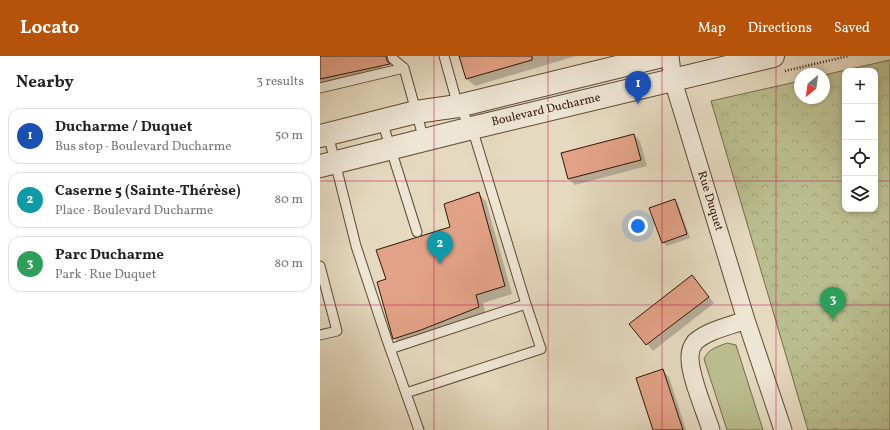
<!DOCTYPE html>
<html lang="en">
<head>
<meta charset="utf-8">
<style>
  :root { --surface:#fff; --page:#f2f2f2; --text:#222; --muted:#767676; --line:#e0e0e0; --accent:#b45309 }
  body { margin:0; font-family:Vollkorn,serif; background:var(--page); color:var(--text) }
  .controls { position:absolute; right:12px; top:12px; display:grid; overflow:hidden; border-radius:8px; box-shadow:0 2px 6px #0003 }
  .controls button { width:36px; height:36px; display:grid; place-items:center; padding:0; border:0; border-bottom:1px solid var(--line); background:var(--surface); color:var(--text); font:20px sans-serif }
  .compass { position:absolute; left:474px; top:12px; width:36px; height:36px; border-radius:50%; background:var(--surface); box-shadow:0 2px 6px #0003; rotate:209deg }
  .you { position:absolute; left:318px; top:170px; width:14px; height:14px; margin:-10px; border:3px solid #fff; border-radius:50%; background:#1a73e8; box-shadow:0 0 0 6px #1a73e833 }
  .badge { display:grid; place-items:center; width:26px; height:26px; border-radius:50%; background:var(--accent); color:#fff; font-size:13px; font-weight:700 }
  .pin { position:absolute; translate:-50% -33px; filter:drop-shadow(0 1px 2px #0008) }
  .pin::after { content:''; position:absolute; top:21px; width:14px; height:12px; background:inherit; clip-path:polygon(0 0,100% 0,50% 100%) }
  .list { margin:0; padding:0; list-style:none }
  h2 { display:flex; justify-content:space-between; align-items:center; height:52px; margin:0; padding:0 16px; font-size:17px }
  h2 small { font-size:13px; font-weight:400; color:var(--muted) }
  .list li { display:grid; grid-template-columns:26px 1fr auto; gap:12px; align-items:center; box-sizing:border-box; height:56px; margin:0 8px 8px; padding:0 8px; border:1px solid var(--line); border-radius:12px }
  .list b { display:block; font-size:15px; white-space:nowrap }
  .list p { margin:0; font-size:13px; white-space:nowrap; color:var(--muted) }
  .list em { font-size:13px; font-style:normal; color:var(--muted) }
  .icon { flex:none; width:22px; height:22px; fill:none; stroke:currentColor; stroke-width:2; stroke-linecap:round; stroke-linejoin:round }
  .map { position:relative; flex:none; width:570px; height:374px; overflow:hidden }
  header { display:flex; align-items:center; gap:24px; box-sizing:border-box; height:56px; padding:0 20px; background:var(--accent); color:#fff }
  header strong { font-size:19px }
  nav { display:flex; gap:22px; margin-inline-start:auto; font-size:14px }
  main { display:flex }
  aside { flex:1; background:var(--surface) }
  .map>svg:first-child { display:block }
  .green { fill:#babe8e; stroke:#766a48 }
  .park { fill:url(#park-crowns); stroke:#766a48; fill-rule:evenodd }
  .shadow { fill:#0003 }
  .building { fill:#e2a287; stroke:#321702 }
  .lines { fill:none; stroke-linecap:round; stroke-linejoin:round }
  .service-casing { stroke:#5f4831; stroke-width:11 }
  .minor-casing { stroke:#5f4831; stroke-width:19 }
  .tertiary-casing { stroke:#5f4831; stroke-width:24 }
  .path { stroke:#321702; stroke-width:2.5; stroke-dasharray:1 2; stroke-linecap:butt }
  .service { stroke:#eee6d5; stroke-width:9 }
  .minor { stroke:#eee6d5; stroke-width:17 }
  .tertiary { stroke:#eee6d5; stroke-width:22 }
  .grid { fill:none; stroke:#c2185b; stroke-width:1; stroke-opacity:0.55 }
  .labels { text-anchor:middle; dominant-baseline:central; stroke-width:4; stroke-linejoin:round; paint-order:stroke }
  .street-label { font-size:12px; fill:#321702; stroke:#eee6d5 }
</style>
</head>
<body>
<header>
<strong>Locato</strong>
<nav><a>Map</a><a>Directions</a><a>Saved</a></nav>
</header>
<main>
<aside>
<h2>Nearby<small>3 results</small></h2>
<ul class="list">
<li><span class="badge" style="background:#1a4fb4">1</span><div><b>Ducharme / Duquet</b><p>Bus stop · Boulevard Ducharme</p></div><em>50 m</em></li>
<li><span class="badge" style="background:#0f9aa8">2</span><div><b>Caserne 5 (Sainte-Thérèse)</b><p>Place · Boulevard Ducharme</p></div><em>80 m</em></li>
<li><span class="badge" style="background:#2e9e5b">3</span><div><b>Parc Ducharme</b><p>Park · Rue Duquet</p></div><em>80 m</em></li>
</ul>
</aside>
<div class="map">
<svg width="570" height="374" viewBox="0 0 570 374">
  <defs>
    <pattern id="park-crowns" width="20" height="18" patternUnits="userSpaceOnUse"><rect width="20" height="18" fill="#babe8e"/><path d="M2 6a3 3 0 1 1 6 0M12 15a3 3 0 1 1 6 0" fill="none" stroke="#a0a379"/></pattern>
  </defs>
  <rect width="100%" height="100%" fill="#e5d9bf"/>
  <filter id="stains"><feTurbulence type="fractalNoise" baseFrequency=".005" numOctaves="4"/><feColorMatrix values="0 0 0 0 .2 0 0 0 0 .09 0 0 0 0 .02 0 0 0 .5 -.17"/></filter>
  <radialGradient id="worn" r=".72"><stop offset=".6" stop-color="#630" stop-opacity="0"/><stop offset="1" stop-color="#630" stop-opacity=".3"/></radialGradient>
  <path class="green" d="M407 287 416 289 443 374H407L384 303C388 293 397 291 407 287Z"/>
  <path class="park" d="M570 4V374H488L391 45 480 25V42H504V19ZM525 15H555V153H525Z"/>
  <path class="shadow" d="M0 0H60L64 16 0 30Z
    M140 0H256L155 30 147 23Z
    M314 79 320 85 327 110 255 129 249 123Z
    M159 138 166 145 192 238 163 247 166 259 81 290 74 282 68 224 131 172Z
    M354 144 358 148 370 182 347 190 342 186Z
    M378 227 394 247 333 295 311 268Z
    M343 315 349 321 366 374H334Z"/>
  <path class="building" d="M0 0H66L67 5 70 8 0 23Z
    M139 0H212V4L146 23Z
    M314 78 321 104 248 123 241 97Z
    M159 136 185 230 156 239 159 251 101 274 73 283 57 226 66 223 56 194 130 171 124 148Z
    M355 143 367 178 342 187 329 152Z
    M372 219 389 241 326 289 309 268Z
    M343 313 363 374H333L316 322Z"/>
  <g class="lines">
    <g class="service-casing">
      <path id="service" d="M72 0 73 3 84 12
        M0 32 84 12 104 84
        M62 65 97 176
        M8 78 36 190 67 284 99 374
        M0 210 17 275 0 279
        M70 293 206 248
        M86 337 221 293 206 248 152 72 138 50 124 0"/>
    </g>
    <g class="minor-casing">
      <path id="minor" d="M350 0 353 25 362 54 426 264 463 374
        M391 374C385 355 369 319 370 300 370 295 372 290 375 286 388 274 410 270 426 264"/>
    </g>
    <g class="tertiary-casing">
      <path id="tertiary" d="M0 80 96 56 138 50 342 0
        M0 110 152 72 453 0"/>
    </g>
    <path class="path" d="M465 15 528 0"/>
    <use href="#service" class="service"/>
    <use href="#minor" class="minor"/>
    <use href="#tertiary" class="tertiary"/>
  </g>
  <path class="grid" d="M114 0V374M228 0V374M342 0V374M456 0V374M0 125H525M555 125H570M0 249H570"/>
  <g class="labels">
    <g class="street-label">
      <text transform="translate(226 54) rotate(-13)">Boulevard Ducharme</text>
      <text transform="translate(390 145) rotate(73)">Rue Duquet</text>
    </g>
  </g>
  <rect width="100%" height="100%" filter="url(#stains)"/>
  <rect width="100%" height="100%" fill="url(#worn)"/>
</svg>
<div class="controls">
<button>+</button>
<button>−</button>
<button><svg class="icon" aria-label="locate" viewBox="0 0 24 24"><circle cx="12" cy="12" r="6"/><path d="M12 2v4M12 18v4M2 12h4M18 12h4"/></svg></button>
<button><svg class="icon" aria-label="layers" viewBox="0 0 24 24"><path d="M12 4l9 5-9 5-9-5zM3 14l9 5 9-5"/></svg></button>
</div>
<svg class="compass" viewBox="-18 -18 36 36"><path d="M0-13l5 13h-10z" fill="#e53935"/><path d="M0 13l5-13h-10z" fill="#767676"/></svg>
<div class="you"></div>
<div class="pin badge" style="left:318px;top:48px;background:#1a4fb4">1</div>
<div class="pin badge" style="left:120px;top:208px;background:#0f9aa8">2</div>
<div class="pin badge" style="left:513px;top:264px;background:#2e9e5b">3</div>
</div>
</main>
</body>
</html>
